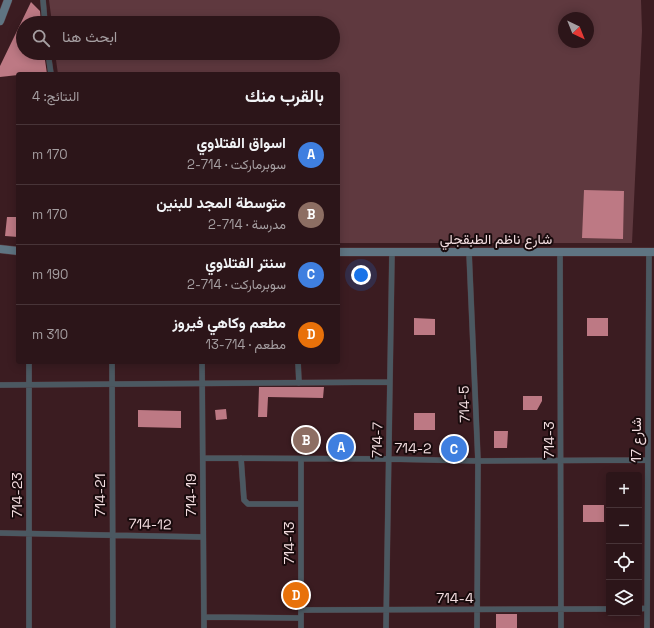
<!DOCTYPE html>
<html lang="ar">
<head>
<meta charset="utf-8">
<style>
  :root { --surface:#2c1519; --page:#341e22; --text:#f1f3f6; --muted:#a69fa2; --line:#483438; --accent:#71c1f5 }
  body { margin:0; font-family:"Space Grotesk",Vazirmatn,sans-serif; background:var(--page); color:var(--text); direction:rtl }
  .controls { position:absolute; right:12px; bottom:12px; display:grid; overflow:hidden; border-radius:4px; box-shadow:0 2px 10px #0003 }
  .controls button { width:36px; height:36px; display:grid; place-items:center; padding:0; border:0; border-bottom:1px solid var(--line); background:var(--surface); color:var(--text); font:20px sans-serif }
  .compass { position:absolute; left:558px; top:12px; width:36px; height:36px; border-radius:50%; background:var(--surface); box-shadow:0 2px 10px #0003; rotate:137deg }
  .you { position:absolute; left:361px; top:275px; width:14px; height:14px; margin:-10px; border:3px solid #fff; border-radius:50%; background:#1a73e8; box-shadow:0 0 0 6px #1a73e833 }
  .badge { display:grid; place-items:center; width:26px; height:26px; border-radius:50%; background:var(--accent); color:#fff; font-size:13px; font-weight:700 }
  .pin { position:absolute; translate:-50% -50%; border:2px solid #fff; box-shadow:0 1px 4px #0006 }
  .list { margin:0; padding:0; list-style:none }
  h2 { display:flex; justify-content:space-between; align-items:center; height:52px; margin:0; padding:0 16px; font-size:17px }
  h2 small { font-size:13px; font-weight:400; color:var(--muted) }
  .list li { display:grid; grid-template-columns:26px 1fr auto; gap:12px; align-items:center; box-sizing:border-box; height:60px; padding:0 16px; border-top:1px solid var(--line) }
  .list b { display:block; font-size:15px; white-space:nowrap }
  .list p { margin:0; font-size:13px; white-space:nowrap; color:var(--muted) }
  .list em { font-size:13px; font-style:normal; color:var(--muted) }
  .icon { flex:none; width:22px; height:22px; fill:none; stroke:currentColor; stroke-width:2; stroke-linecap:round; stroke-linejoin:round }
  .map { position:relative; flex:none; width:654px; height:628px; overflow:hidden; direction:ltr }
  .search { position:absolute; background:var(--surface); box-shadow:0 2px 10px #0003; left:16px; top:16px; width:324px; height:44px; display:flex; align-items:center; gap:10px; box-sizing:border-box; padding:0 14px; border-radius:22px; color:var(--muted); font-size:15px }
  .panel { position:absolute; background:var(--surface); box-shadow:0 2px 10px #0003; left:16px; top:72px; width:324px; height:292px; border-radius:4px; direction:rtl }
  .map>svg:first-child { display:block }
  .green { fill:#5f393f; fill-rule:evenodd }
  .building { fill:#bd7984 }
  .lines { fill:none; stroke-linecap:round; stroke-linejoin:round }
  .street-casing { stroke:#55373c; stroke-width:6 }
  .secondary-casing { stroke:#55373c; stroke-width:9 }
  .street { stroke:#4b5861; stroke-width:5.5 }
  .secondary { stroke:#5f7482; stroke-width:8 }
  .labels { text-anchor:middle; dominant-baseline:central; stroke-width:4; stroke-linejoin:round; paint-order:stroke }
  .street-label { font-size:14px; fill:#f2dcdf; stroke:#190b0d }
</style>
</head>
<body>
<div class="map">
<svg width="654" height="628" viewBox="0 0 654 628">
  <rect width="100%" height="100%" fill="#3b1c21"/>
  <path class="green" d="M49 0H641L642 31 632 243H338V74H58L55 53H333V23H52ZM564 18H588V42H564Z"/>
  <path class="building" d="M31 2 40 11 41 23H23V53H44L47 74H18V75L0 77V66Z
    M584 190 624 191 623 239 582 238Z
    M7 217H18V237L5 236Z
    M414 318 435 319V335H414Z
    M587 318H608V336H587Z
    M259 387H324L323 398 268 397 267 417H258Z
    M523 396H542V401L537 410H523Z
    M226 409 227 419 216 420 215 410Z
    M138 410 181 411V428L138 427Z
    M414 413H435V430H414Z
    M494 431H508L507 448H494Z
    M583 505H604V522H583Z
    M496 614H517V628H496Z"/>
  <g class="lines">
    <g class="street-casing">
      <path id="street" d="M43 0 45 23
        M48 53 51 74
        M469 252 478 461 477 628
        M560 252 561 628
        M112 362 113 628
        M202 362 204 628
        M298 362 299 383
        M0 385 390 382
        M203 458 389 459 478 461 648 460
        M241 458 244 500 248 504H301
        M0 533 203 537
        M639 609 647 608
        M301 610 609 609
        M204 617 301 618
        M29 628V362
        M301 628V459
        M386 628 392 252
        M647 628 649 252"/>
    </g>
    <g class="secondary-casing">
      <path id="secondary" d="M0 21 8 0
        M0 249 18 251
        M338 252H654"/>
    </g>
    <use href="#street" class="street"/>
    <use href="#secondary" class="secondary"/>
  </g>
  <g class="labels">
    <g class="street-label">
      <text x="496" y="239">شارع ناظم الطبقجلي</text>
      <text transform="translate(464 404) rotate(-92)">714-5</text>
      <text transform="translate(377 440) rotate(-89)">714-7</text>
      <text transform="translate(549 440) rotate(-90)">714-3</text>
      <text transform="translate(636 440) rotate(-90)">شارع 17</text>
      <text transform="translate(413 448) rotate(1)">714-2</text>
      <text transform="translate(17 495) rotate(-90)">714-23</text>
      <text transform="translate(100 495) rotate(-90)">714-21</text>
      <text transform="translate(191 495) rotate(-90)">714-19</text>
      <text transform="translate(150 524) rotate(1)">714-12</text>
      <text transform="translate(289 543) rotate(-90)">714-13</text>
      <text x="455" y="598">714-4</text>
    </g>
  </g>
</svg>
<div class="controls">
<button>+</button>
<button>−</button>
<button><svg class="icon" aria-label="locate" viewBox="0 0 24 24"><circle cx="12" cy="12" r="6"/><path d="M12 2v4M12 18v4M2 12h4M18 12h4"/></svg></button>
<button><svg class="icon" aria-label="layers" viewBox="0 0 24 24"><path d="M12 4l9 5-9 5-9-5zM3 14l9 5 9-5"/></svg></button>
</div>
<svg class="compass" viewBox="-18 -18 36 36"><path d="M0-13l5 13h-10z" fill="#e53935"/><path d="M0 13l5-13h-10z" fill="#a69fa2"/></svg>
<div class="you"></div>
<div class="pin badge" style="left:341px;top:447px;background:#3f7fe0">A</div>
<div class="pin badge" style="left:306px;top:440px;background:#8d6e63">B</div>
<div class="pin badge" style="left:454px;top:449px;background:#3f7fe0">C</div>
<div class="pin badge" style="left:296px;top:595px;background:#e8710a">D</div>
<div class="search"><svg class="icon" aria-label="search" viewBox="0 0 24 24"><circle cx="10" cy="10" r="6"/><path d="M15 15l6 6"/></svg>ابحث هنا</div>
<section class="panel">
<h2>بالقرب منك<small>النتائج: 4</small></h2>
<ul class="list">
<li><span class="badge" style="background:#3f7fe0">A</span><div><b>اسواق الفتلاوي</b><p>سوبرماركت · 714-2</p></div><em>170 m</em></li>
<li><span class="badge" style="background:#8d6e63">B</span><div><b>متوسطة المجد للبنين</b><p>مدرسة · 714-2</p></div><em>170 m</em></li>
<li><span class="badge" style="background:#3f7fe0">C</span><div><b>سنتر الفتلاوي</b><p>سوبرماركت · 714-2</p></div><em>190 m</em></li>
<li><span class="badge" style="background:#e8710a">D</span><div><b>مطعم وكاهي فيروز</b><p>مطعم · 714-13</p></div><em>310 m</em></li>
</ul>
</section>
</div>
</body>
</html>
